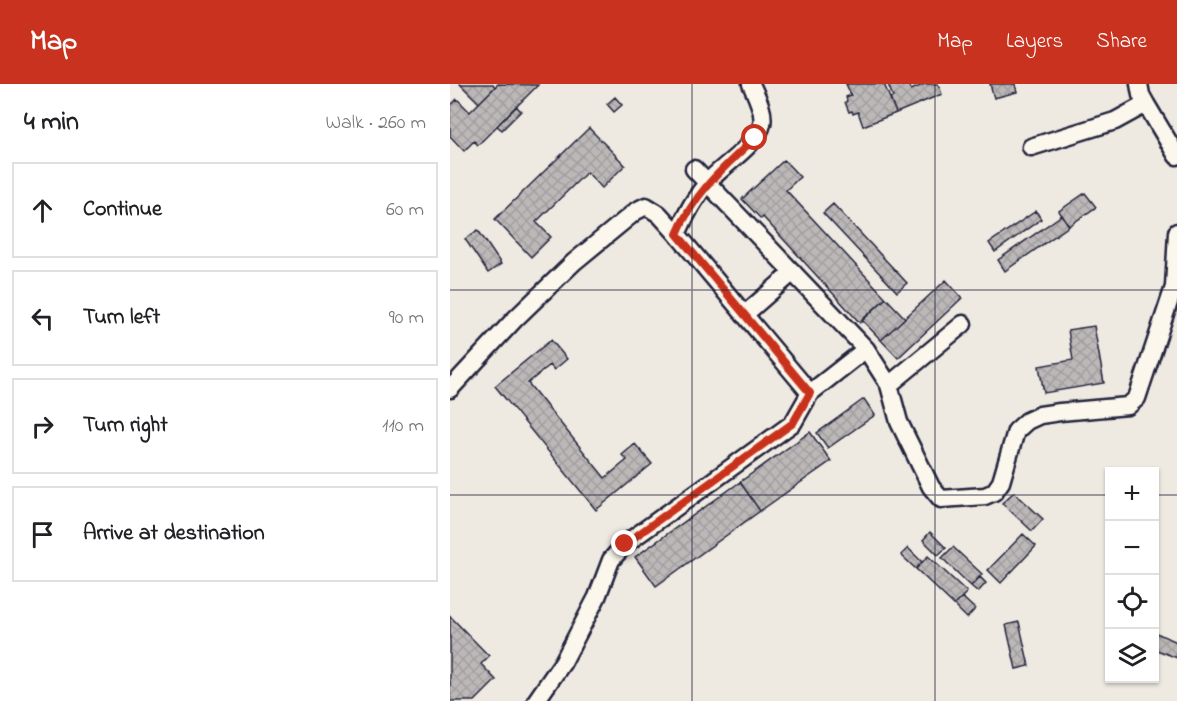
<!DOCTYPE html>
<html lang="en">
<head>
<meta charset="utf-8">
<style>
  :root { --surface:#fff; --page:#f6f6f6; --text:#202124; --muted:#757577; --line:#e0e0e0; --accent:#c8321e }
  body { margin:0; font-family:"Indie Flower",sans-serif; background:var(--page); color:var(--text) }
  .controls { position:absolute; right:18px; bottom:18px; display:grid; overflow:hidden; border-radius:0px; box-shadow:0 2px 4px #0004 }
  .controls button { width:54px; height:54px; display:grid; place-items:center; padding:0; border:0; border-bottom:2px solid var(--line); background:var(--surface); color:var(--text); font:30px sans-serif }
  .stop { position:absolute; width:18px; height:18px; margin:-14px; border:4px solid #c8321e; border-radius:50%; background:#fff }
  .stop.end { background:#c8321e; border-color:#fff; box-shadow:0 2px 6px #0008 }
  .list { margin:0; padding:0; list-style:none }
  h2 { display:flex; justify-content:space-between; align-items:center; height:78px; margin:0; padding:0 24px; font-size:26px }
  h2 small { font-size:20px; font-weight:400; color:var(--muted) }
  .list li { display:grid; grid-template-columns:39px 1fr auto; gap:18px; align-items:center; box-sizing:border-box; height:96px; margin:0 12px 12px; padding:0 12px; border:2px solid var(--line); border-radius:0px }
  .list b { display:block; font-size:22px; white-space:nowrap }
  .list em { font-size:20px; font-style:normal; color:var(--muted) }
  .icon { flex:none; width:33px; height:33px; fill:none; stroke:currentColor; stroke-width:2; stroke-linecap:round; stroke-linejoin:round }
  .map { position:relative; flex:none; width:727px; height:617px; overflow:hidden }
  header { display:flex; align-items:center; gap:36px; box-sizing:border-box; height:84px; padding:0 30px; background:var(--accent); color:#fff }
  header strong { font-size:28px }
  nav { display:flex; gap:33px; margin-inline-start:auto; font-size:21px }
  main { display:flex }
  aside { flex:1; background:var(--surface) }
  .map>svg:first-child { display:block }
  .building { fill:url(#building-cross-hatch); stroke:#22223b; stroke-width:1.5 }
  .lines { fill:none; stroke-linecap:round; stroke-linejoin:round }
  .minor-casing { stroke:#22223b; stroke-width:21 }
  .minor { stroke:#fbf7ec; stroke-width:16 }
  .route { stroke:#c8321e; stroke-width:8 }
  .grid { fill:none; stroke:#22223b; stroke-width:1.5; stroke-opacity:0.55 }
</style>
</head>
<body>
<header>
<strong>Map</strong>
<nav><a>Map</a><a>Layers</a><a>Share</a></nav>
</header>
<main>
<aside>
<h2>4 min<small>Walk · 260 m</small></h2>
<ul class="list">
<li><svg class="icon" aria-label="ahead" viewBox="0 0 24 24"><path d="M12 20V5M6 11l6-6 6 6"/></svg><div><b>Continue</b></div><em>60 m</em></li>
<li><svg class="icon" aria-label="left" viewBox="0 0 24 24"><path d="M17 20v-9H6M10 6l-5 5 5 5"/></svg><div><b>Turn left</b></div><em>90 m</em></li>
<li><svg class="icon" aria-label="right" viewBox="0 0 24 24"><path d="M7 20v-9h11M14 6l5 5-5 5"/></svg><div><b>Turn right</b></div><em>110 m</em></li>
<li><svg class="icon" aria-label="arrive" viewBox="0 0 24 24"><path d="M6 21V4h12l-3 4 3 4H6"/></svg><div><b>Arrive at destination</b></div></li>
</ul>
</aside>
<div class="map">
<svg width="727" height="617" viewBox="0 0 727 617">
  <defs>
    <pattern id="building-cross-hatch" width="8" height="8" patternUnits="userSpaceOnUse" patternTransform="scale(1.5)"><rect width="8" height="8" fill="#bcb8b8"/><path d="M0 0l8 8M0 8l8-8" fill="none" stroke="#a19e9f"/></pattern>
  </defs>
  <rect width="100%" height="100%" fill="#eeeae2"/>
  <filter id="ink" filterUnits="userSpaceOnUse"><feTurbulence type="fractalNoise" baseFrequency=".0167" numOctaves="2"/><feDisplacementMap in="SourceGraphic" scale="12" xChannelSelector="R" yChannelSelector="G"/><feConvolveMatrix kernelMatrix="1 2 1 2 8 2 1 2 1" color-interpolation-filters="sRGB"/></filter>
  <g filter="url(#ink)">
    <path class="building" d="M10 0H43L45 3 29 19Z
      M48 0 88 1 28 61 24 57 14 67 0 52V22L7 15 20 28Z
      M396 0H434L446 29 413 42 408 28 403 30 402 27 399 28 395 18 397 17 396 13 401 11Z
      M438 0H458L461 6 475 0H488L492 10 446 29 440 14 443 13Z
      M540 0H565L567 8 544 14Z
      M165 13 172 21 164 28 157 20Z
      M66 22 71 27 52 46 47 42Z
      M139 44 175 81 152 104 137 88 86 138 101 153 81 173 45 135Z
      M334 76 350 93 336 106 436 214 410 239 313 133 311 135 292 115Z
      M635 109 646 123 619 142 609 127Z
      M383 120 457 199 447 208 373 129Z
      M586 127 591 135 545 168 539 159Z
      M612 131 619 142 555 187 548 176Z
      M28 146 51 180 38 189 15 155Z
      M496 196 512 214 448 274 431 256Z
      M436 214 455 234 431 256 412 236Z
      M644 242 654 299 594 309 589 282 623 276 618 246Z
      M101 256 117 275 104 286 100 281 78 299 155 394 177 376 172 371 185 360 202 380 146 426 45 302Z
      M414 315 425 331 378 364 367 349Z
      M360 348 381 377 310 427 290 398Z
      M290 398 310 427 206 502 185 473Z
      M564 408 593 435 582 447 552 419Z
      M480 448 496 464 488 471 473 456Z
      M573 450 586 462 551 499 538 486Z
      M503 463 532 490 521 502 492 474Z
      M458 464 472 478 466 485 451 471Z
      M478 472 517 508 504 521 466 485Z
      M530 493 536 499 528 508 521 502Z
      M512 513 525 525 517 534 504 521Z
      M0 532 39 572 31 580 46 596 25 617H0Z
      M569 538 579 582 566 585 556 541Z
      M704 548 727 558V574L704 565Z"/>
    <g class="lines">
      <g class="minor-casing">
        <path id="minor" d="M301 0C306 11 315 28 312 40 308 60 272 82 258 98 245 113 235 132 227 150L360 309
          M689 0 691 11 696 20
          M581 63 665 37 696 20 727 72
          M244 85 416 265 439 301 449 338 481 403 491 415 535 412 544 408 551 398 566 347 577 337 590 331 610 328 678 322 687 314 724 203 727 148
          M294 231 343 188
          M439 301 513 240
          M0 305 64 236 124 178 186 127 196 122 209 130 227 150
          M86 617 113 578 147 513 161 476 175 460 343 339 360 309 416 265"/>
      </g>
      <use href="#minor" class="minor"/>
    </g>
  </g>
  <g class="lines" filter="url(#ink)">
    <path class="route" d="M175 460 343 339 360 309 227 150C244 109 274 83 305 54"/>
  </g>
  <path class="grid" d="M242 0V617M485 0V617M0 206H727M0 411H660M704 411H727"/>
</svg>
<div class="controls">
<button>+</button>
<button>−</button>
<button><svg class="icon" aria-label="locate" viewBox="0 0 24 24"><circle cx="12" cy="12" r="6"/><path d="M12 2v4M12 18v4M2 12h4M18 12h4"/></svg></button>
<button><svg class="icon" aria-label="layers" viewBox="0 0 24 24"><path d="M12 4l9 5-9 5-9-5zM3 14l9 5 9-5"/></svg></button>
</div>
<div class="stop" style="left:305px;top:54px"></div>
<div class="stop end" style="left:175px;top:460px"></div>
</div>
</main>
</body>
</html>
